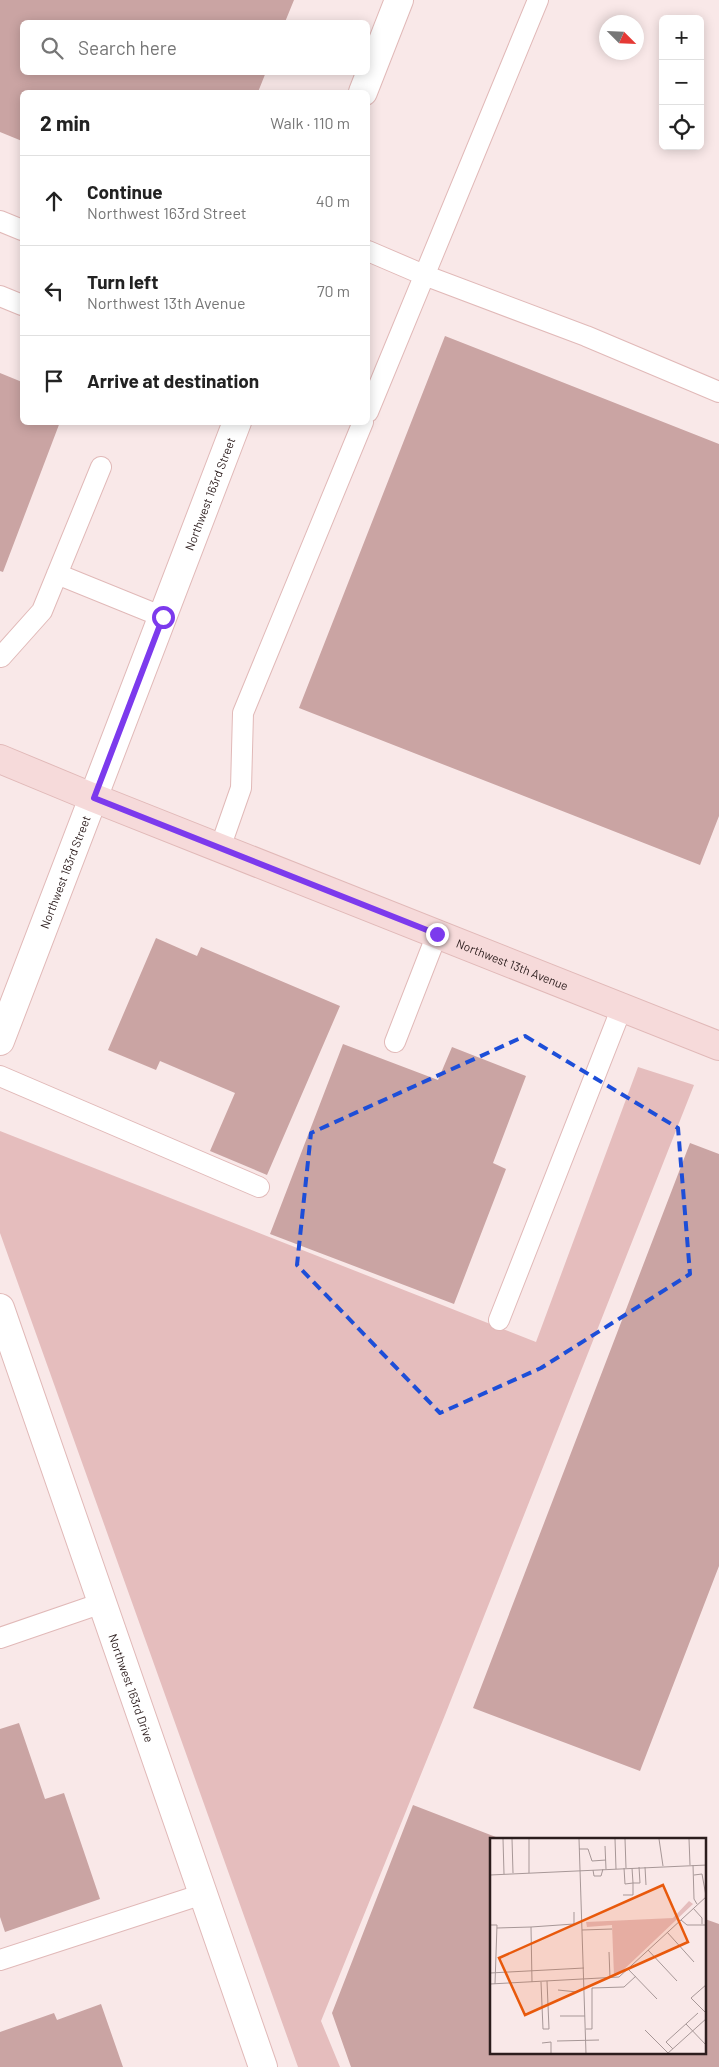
<!DOCTYPE html>
<html lang="en">
<head>
<meta charset="utf-8">
<style>
  :root { --surface:#fff; --page:#f6f6f6; --text:#222; --muted:#767676; --line:#e0e0e0 }
  body { margin:0; font-family:Barlow,sans-serif; background:var(--page); color:var(--text) }
  .controls { position:absolute; right:15px; top:15px; display:grid; overflow:hidden; border-radius:8px; box-shadow:0 2px 12px #0003 }
  .controls button { width:45px; height:45px; display:grid; place-items:center; padding:0; border:0; border-bottom:1px solid var(--line); background:var(--surface); color:var(--text); font:25px sans-serif }
  .compass { position:absolute; left:599px; top:15px; width:45px; height:45px; border-radius:50%; background:var(--surface); box-shadow:0 2px 12px #0003; rotate:114deg }
  .stop { position:absolute; width:15px; height:15px; margin:-11px; border:4px solid #7c3aed; border-radius:50%; background:#fff }
  .stop.end { background:#7c3aed; border-color:#fff; box-shadow:0 1px 5px #0008 }
  .list { margin:0; padding:0; list-style:none }
  h2 { display:flex; justify-content:space-between; align-items:center; height:65px; margin:0; padding:0 20px; font-size:21px }
  h2 small { font-size:16px; font-weight:400; color:var(--muted) }
  .list li { display:grid; grid-template-columns:32px 1fr auto; gap:15px; align-items:center; box-sizing:border-box; height:90px; padding:0 20px; border-top:1px solid var(--line) }
  .list b { display:block; font-size:19px; white-space:nowrap }
  .list p { margin:0; font-size:16px; white-space:nowrap; color:var(--muted) }
  .list em { font-size:16px; font-style:normal; color:var(--muted) }
  .icon { flex:none; width:28px; height:28px; fill:none; stroke:currentColor; stroke-width:2; stroke-linecap:round; stroke-linejoin:round }
  .map { position:relative; flex:none; width:719px; height:2067px; overflow:hidden }
  .search { position:absolute; background:var(--surface); box-shadow:0 2px 12px #0003; left:20px; top:20px; width:350px; height:55px; display:flex; align-items:center; gap:12px; box-sizing:border-box; padding:0 18px; border-radius:8px; color:var(--muted); font-size:19px }
  .panel { position:absolute; background:var(--surface); box-shadow:0 2px 12px #0003; left:20px; top:90px; width:350px; height:335px; border-radius:8px }
  .map>svg:first-child { display:block }
  .green { fill:#e5bdbd }
  .building { fill:#caa4a3 }
  .lines { fill:none; stroke-linecap:round; stroke-linejoin:round }
  .lane-casing { stroke:#e1b9b8; stroke-width:22 }
  .street-casing { stroke:#e1b9b8; stroke-width:30 }
  .secondary-casing { stroke:#e1b9b8; stroke-width:30 }
  .lane { stroke:#fff; stroke-width:20 }
  .street { stroke:#fff; stroke-width:28 }
  .secondary { stroke:#f6dada; stroke-width:28 }
  .route { stroke:#7c3aed; stroke-width:6 }
  .marked { fill:none; stroke:#1d4ed8; stroke-width:4; stroke-dasharray:10 6; stroke-linejoin:round }
  .labels { text-anchor:middle; dominant-baseline:central; stroke-width:5; stroke-linejoin:round; paint-order:stroke }
  .street-label { font-size:12px; fill:#2c1d1d; stroke:#f9e8e8 }
  .inset-road { fill:none; stroke:#a79797; stroke-width:1 }
  .view { fill:#e8590c; fill-opacity:0.15; stroke:#e8590c; stroke-width:2.5 }
  .inset-edge { fill:none; stroke:#2c1d1d; stroke-width:2.5 }
</style>
</head>
<body>
<div class="map">
<svg width="719" height="2067" viewBox="0 0 719 2067">
  <rect width="100%" height="100%" fill="#f9e8e8"/>
  <path class="green" d="M638 1067 694 1085 445 1715 321 2021 340 2067H298L0 1233V1131L536 1342Z"/>
  <path class="building" d="M0 0H294L285 22H22V72H266L258 92H22V141L0 132Z
    M445 336 719 444V816L700 865 299 708Z
    M0 373 22 382V422H60L3 572 0 571Z
    M156 938 197 956 201 947 340 1006 267 1175 210 1151 235 1093 160 1061 156 1070 108 1050Z
    M343 1044 438 1080 452 1047 526 1076 493 1163 506 1169 454 1304 270 1234Z
    M690 1143 719 1154V1566L640 1771 473 1708Z
    M19 1723 45 1799 64 1793 100 1899 5 1932 0 1917V1729Z
    M413 1805 501 1839 492 1840V2053H705V1919L719 1924V2067H351L332 2013Z
    M101 2004 123 2067H0V2032L54 2013 57 2020Z"/>
  <g class="lines">
    <g class="lane-casing">
      <path id="lane" d="M0 221 22 230
        M368 251 424 275 586 336 719 392
        M0 296 22 305
        M368 412 538 0
        M57 574 163 617
        M1 657 42 611 101 467
        M220 848 241 788 243 713 363 422
        M395 1042 437 934
        M0 1076 259 1187
        M499 1320 622 1007
        M0 1638 102 1603
        M0 1960 203 1894"/>
    </g>
    <g class="street-casing">
      <g id="street">
        <path d="M363 92 399 0"/>
        <path id="s1" d="M0 1041 237 422"/>
        <path id="s2" d="M0 1308 263 2067"/>
      </g>
    </g>
    <g class="secondary-casing">
      <g id="secondary">
        <path id="s3" d="M0 759 94 798 719 1046"/>
      </g>
    </g>
    <use href="#lane" class="lane"/>
    <use href="#street" class="street"/>
    <use href="#secondary" class="secondary"/>
  </g>
  <g class="lines">
    <path class="route" d="M163 617 94 798 437 934"/>
  </g>
  <path class="marked" d="M525 1036 678 1128 690 1274 541 1368 440 1413 297 1265 311 1133Z"/>
  <g class="labels">
    <g class="street-label">
      <text stroke="none"><textPath href="#s1" startOffset="586">Northwest 163rd Street</textPath></text>
      <text stroke="none"><textPath href="#s1" startOffset="181">Northwest 163rd Street</textPath></text>
      <text stroke="none"><textPath href="#s3" startOffset="552">Northwest 13th Avenue</textPath></text>
      <text stroke="none"><textPath href="#s2" startOffset="402">Northwest 163rd Drive</textPath></text>
    </g>
  </g>
  <g transform="translate(490 1838)">
    <rect width="216" height="216" fill="#f9e8e8"/>
    <path d="M199 63 203 66 128 137 124 138 122 87 97 89 96 84 183 80Z" fill="#e5bdbd"/>
    <path class="inset-road" d="M13 1 14 36M22 1 23 35M39 1V35M89 1 96 216M125 1 126 31M135 1 136 30M169 1 173 28M199 1 200 27M115 8 116 31M89 11H98L102 23 116 22M203 27 204 61 207 66M155 29 156 47M142 30 143 45H150L149 29M103 32 104 38H111L113 31M0 37 217 27M204 37 212 36 216 58M133 57H143V45L135 46 134 30M203 70 212 80V86M191 82 197 87H217M0 87H7L5 146M41 89 84 86V74M7 90 41 89 42 144M92 92 122 91M177 94 204 124M158 112 187 143M119 114 120 140M138 131 167 161M0 135 94 130M51 144 53 191H59L57 143M0 146 129 139 217 58M217 146 201 160 217 176M68 152 87 154M70 178H95M196 186 217 208M96 191H102V150L134 149 146 138M155 192 178 215M67 203 109 202M52 205 61 204V216M183 211 176 204 208 175M177 216 217 180"/>
    <path class="view" d="M173 47 198 104 35 177 9 120Z"/>
    <rect width="216" height="216" class="inset-edge"/>
  </g>
</svg>
<div class="controls">
<button>+</button>
<button>−</button>
<button><svg class="icon" aria-label="locate" viewBox="0 0 24 24"><circle cx="12" cy="12" r="6"/><path d="M12 2v4M12 18v4M2 12h4M18 12h4"/></svg></button>
</div>
<svg class="compass" viewBox="-18 -18 36 36"><path d="M0-13l5 13h-10z" fill="#e53935"/><path d="M0 13l5-13h-10z" fill="#767676"/></svg>
<div class="stop" style="left:163px;top:617px"></div>
<div class="stop end" style="left:437px;top:934px"></div>
<div class="search"><svg class="icon" aria-label="search" viewBox="0 0 24 24"><circle cx="10" cy="10" r="6"/><path d="M15 15l6 6"/></svg>Search here</div>
<section class="panel">
<h2>2 min<small>Walk · 110 m</small></h2>
<ul class="list">
<li><svg class="icon" aria-label="ahead" viewBox="0 0 24 24"><path d="M12 20V5M6 11l6-6 6 6"/></svg><div><b>Continue</b><p>Northwest 163rd Street</p></div><em>40 m</em></li>
<li><svg class="icon" aria-label="left" viewBox="0 0 24 24"><path d="M17 20v-9H6M10 6l-5 5 5 5"/></svg><div><b>Turn left</b><p>Northwest 13th Avenue</p></div><em>70 m</em></li>
<li><svg class="icon" aria-label="arrive" viewBox="0 0 24 24"><path d="M6 21V4h12l-3 4 3 4H6"/></svg><div><b>Arrive at destination</b></div></li>
</ul>
</section>
</div>
</body>
</html>
